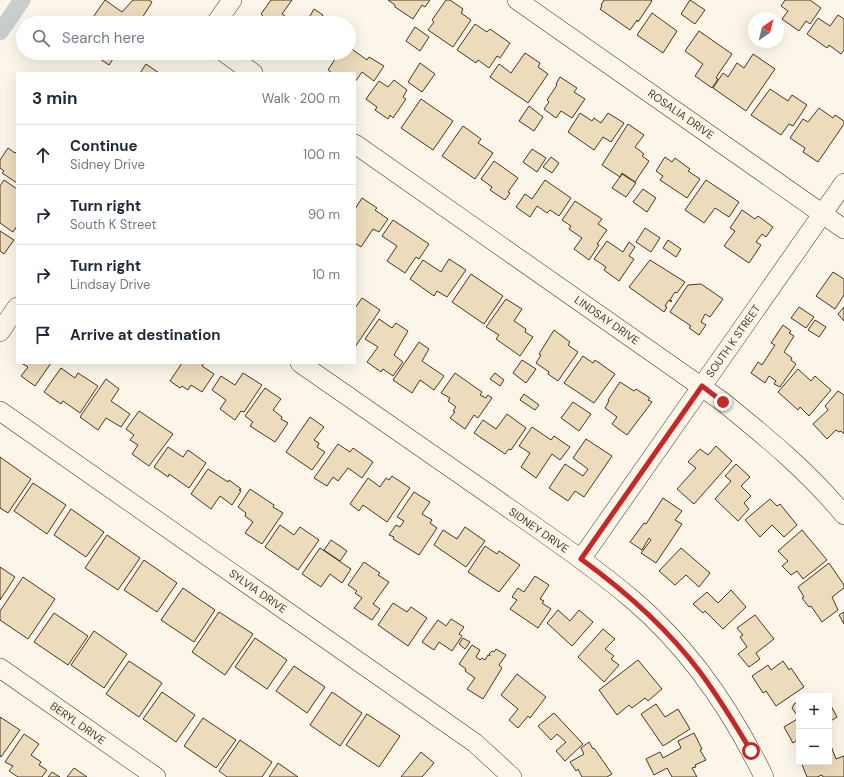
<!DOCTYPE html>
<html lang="en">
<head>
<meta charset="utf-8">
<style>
  :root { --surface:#fff; --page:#f2f2f3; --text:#1f2937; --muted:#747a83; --line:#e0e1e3 }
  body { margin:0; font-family:"DM Sans",sans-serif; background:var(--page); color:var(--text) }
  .controls { position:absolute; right:12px; bottom:12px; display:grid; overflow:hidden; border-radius:0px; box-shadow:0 4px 16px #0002 }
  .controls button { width:36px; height:36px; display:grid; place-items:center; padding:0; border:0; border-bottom:1px solid var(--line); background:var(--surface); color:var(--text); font:20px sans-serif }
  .compass { position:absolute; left:748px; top:12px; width:36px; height:36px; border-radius:50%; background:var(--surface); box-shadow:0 4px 16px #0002; rotate:35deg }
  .stop { position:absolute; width:12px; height:12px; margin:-9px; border:3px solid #c62828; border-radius:50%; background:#fff }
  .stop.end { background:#c62828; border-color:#fff; box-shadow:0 1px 4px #0008 }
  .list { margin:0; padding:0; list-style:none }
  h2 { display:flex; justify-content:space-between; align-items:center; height:52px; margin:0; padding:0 16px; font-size:17px }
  h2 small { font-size:13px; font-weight:400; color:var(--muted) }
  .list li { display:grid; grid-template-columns:26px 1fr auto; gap:12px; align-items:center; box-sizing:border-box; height:60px; padding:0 16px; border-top:1px solid var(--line) }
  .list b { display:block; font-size:15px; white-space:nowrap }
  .list p { margin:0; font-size:13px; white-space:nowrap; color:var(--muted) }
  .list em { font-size:13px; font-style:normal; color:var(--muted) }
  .icon { flex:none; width:22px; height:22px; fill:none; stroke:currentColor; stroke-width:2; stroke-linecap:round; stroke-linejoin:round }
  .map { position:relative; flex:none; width:844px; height:777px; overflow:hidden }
  .search { position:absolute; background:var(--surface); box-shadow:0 4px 16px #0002; left:16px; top:16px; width:340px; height:44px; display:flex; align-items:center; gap:10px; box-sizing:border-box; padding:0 14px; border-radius:22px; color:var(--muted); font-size:15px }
  .panel { position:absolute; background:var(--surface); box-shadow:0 4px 16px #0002; left:16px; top:72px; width:340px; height:292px; border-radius:0px }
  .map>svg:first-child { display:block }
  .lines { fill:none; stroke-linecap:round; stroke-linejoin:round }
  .canal { stroke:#c9cecd; stroke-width:17 }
  .building { fill:#ecdcbc; stroke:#4a3520 }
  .minor-casing { stroke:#4a3520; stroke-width:20 }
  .minor { stroke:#fbf6e9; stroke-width:19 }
  .route { stroke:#c62828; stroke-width:5 }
  .labels { text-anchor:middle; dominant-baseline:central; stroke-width:3; stroke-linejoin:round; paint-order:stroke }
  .street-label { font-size:11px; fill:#4a3520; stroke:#fbf6e9 }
</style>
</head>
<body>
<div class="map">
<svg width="844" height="777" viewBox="0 0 844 777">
  <rect width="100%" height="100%" fill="#fbf6e9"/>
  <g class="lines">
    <path class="canal" d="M0 32 22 0"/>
  </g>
  <path class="building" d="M105 0 122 12 133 0H149L152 2 139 23H89Z
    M271 0H292L282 14 295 23H258L263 16 261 14Z
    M388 0H430L425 7 422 5 413 19 395 7V5Z
    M446 0H450L463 9 461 13 471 20 453 47 428 30 434 22 432 20Z
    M604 0H651L652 1 638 22 637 20 630 30 600 9 602 6 601 5Z
    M690 0 705 10 695 24 681 14Z
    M785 0H810L821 8 810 24 806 21 799 31 782 19 788 11 781 6Z
    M314 9 323 15 318 22 310 16Z
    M652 13 677 31 663 53 637 35Z
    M764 13 772 18H760Z
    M838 15 844 19V50L841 54 829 45 827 48 807 34 818 18 830 26Z
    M308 16 318 23H303Z
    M475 24 487 32 490 29 510 43 500 58 497 56 489 68 478 60 476 63 457 50Z
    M415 27 429 37 420 51 406 41Z
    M699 31 732 54 719 73 716 78 718 79 712 88 695 76 703 64 685 51Z
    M349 47 367 60 369 57 384 66 374 81 362 72 355 82V73H332L328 70 339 53H349Z
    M91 53H117L109 65Z
    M117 53H134L132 56 130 54 126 59Z
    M525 53 540 63 538 67 548 74 528 103 490 77 499 64 511 73Z
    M753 54 775 69 746 111 713 88 723 73 728 77 737 63 744 68Z
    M420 63 435 74 422 92 408 82Z
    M146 64 159 73H140Z
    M560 77 577 88 574 92 585 99 572 118 561 111 556 118 544 109 549 102 547 100 557 85 556 84Z
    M394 80 407 90 403 97 406 99 393 118 390 115 388 119 375 110 377 107 366 99 379 81 388 87Z
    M770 89 788 101 792 95 807 105 793 126 789 124 781 135 751 115Z
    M421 99 453 121 433 150 401 128Z
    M529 106 543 117 534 131 519 121Z
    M819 108 833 118 835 115 844 121V124L818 162 803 152 805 148 790 138 803 119 808 122Z
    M580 113 592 121 594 118 601 123 608 113 624 123 611 142 603 137 594 150 568 132Z
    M628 124 644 135 635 147 644 154 642 156 649 161 635 182 622 173 620 177 602 165Z
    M463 126 481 139 478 143 493 153 475 179 442 156Z
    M8 148 15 153 17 151V183L2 173 4 171 0 168V160Z
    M532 149 546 158 537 172 523 162Z
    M551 157 559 163 552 173 543 167Z
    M665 157 672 162 675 158 690 169 688 171 700 179 687 198 660 180 663 176 656 171Z
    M494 161 518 178 508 192 510 193 505 200 490 190 492 187 481 179Z
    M622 174 636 183 626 197 612 188Z
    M4 180 17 189V226L13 232 0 223V186Z
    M545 180 571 198 559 216 550 210 547 213 537 206 530 217 516 207 525 194 532 199Z
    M706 180 739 202 729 217 715 208 704 223 685 210Z
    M643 189 656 198 647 212 633 202Z
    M362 198 377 208 375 210 388 219 379 232 373 229 361 247 355 243V209Z
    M575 201 602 219 598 224 607 230 597 244 599 245 589 260 574 249 582 238 569 229 571 226 562 220Z
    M742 210 755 219 758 216 773 227 766 237 762 234 756 242 761 245 749 263 724 246 735 231 730 228Z
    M393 220 429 244 419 259 416 257 405 273 387 261 397 246 382 236Z
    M645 228 660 238 651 252 636 242Z
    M0 231 14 240 4 254 0 251Z
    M668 240 681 249 676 257 663 248Z
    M607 241 623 252 629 242 635 247 629 256 634 259 619 281 604 270 606 267 594 259Z
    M449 259 466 270 447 297 437 291 434 296 410 279 423 260 441 272Z
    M650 260 685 282 677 293 675 292 670 300 672 301 671 302 669 300 665 306 667 307 664 312 629 287Z
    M833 272 844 279V295L835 309 816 296Z
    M471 274 503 296 484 324 452 302Z
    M701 284 723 299 710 317 705 314 701 322 706 325 699 335 689 328 691 326 670 312 688 285Z
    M362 298 380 310 355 347V308Z
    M506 299 522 309 514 321 526 329 525 332 533 337 520 356 496 339 499 335 486 327Z
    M799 307 814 317 806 328 791 318Z
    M844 307V321L838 314Z
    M379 319 392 328 396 323 408 331 394 355 403 362 393 376 383 369 381 372 367 362 378 347 365 339Z
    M815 320 826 327 819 337 808 330Z
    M783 325 791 331 789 333 794 336 784 352 792 358 791 360 796 364 780 387 774 384 776 381 769 376 765 383 751 373 758 362 762 365 775 345 771 343Z
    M554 330 570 342 568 345 578 352 558 381 548 374 549 372 536 363 541 355 539 354Z
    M419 342 429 349 422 361 444 376 434 390 420 380 412 393 393 380Z
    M583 356 593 363 595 360 615 374 594 403 564 383Z
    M522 360 536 369 526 383 513 373Z
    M21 363H51L35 386 21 376 28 367Z
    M182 363H204L202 366 214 374 202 392 191 385 188 390 182 386 180 388 170 381Z
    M61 368 75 378 78 373 98 386 80 413 63 401 61 404 44 392Z
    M798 369 811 381 815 376 831 390 809 416 800 407 798 410 778 392Z
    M243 373 262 385 244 412 241 411 235 420 220 409 226 400 212 390 221 376 235 385Z
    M455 373 482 392 480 395 486 398 488 395 492 398 478 418 474 415 465 429 450 418 455 412 453 411 456 407 448 401 450 398 441 393Z
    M495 373 504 380 500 386 490 379Z
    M106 379 119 389 111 401 130 414 121 427 106 418 98 430 80 417Z
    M620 382 634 391 636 389 650 398 648 400 652 402 627 435 612 424 617 417 605 408 609 401 608 400Z
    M265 388 281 399 273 410 282 417 281 419 288 423 275 442 250 426 253 422 245 416Z
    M838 391 844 395V434L841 431 839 432 836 430 827 439 813 424 828 410 825 406Z
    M524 394 539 405 535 410 520 400Z
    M573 402 591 414 579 431 561 418Z
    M139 411 173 434 149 466 132 454 138 445 130 440 134 435 126 429Z
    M507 414 526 428 511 450 509 449 505 454 474 433 483 420 496 429Z
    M310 417 324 427 314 440 319 443 317 447 325 452 312 470 286 452Z
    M532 427 551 440 554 436 570 447 560 460 552 454 536 478 521 467 530 453 519 446Z
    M586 439 612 456 584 497 575 491 568 501 549 488 565 464 583 476 588 469 573 458Z
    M338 444 350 452 353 448 373 462 362 478 348 468 338 481 333 477 327 486 314 478Z
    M716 446 732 461 694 504 677 489 696 468 688 462 700 449 708 455Z
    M168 447 183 457 188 450 206 463 189 488 169 474 168 477 154 467Z
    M0 457 31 479 8 513 0 508Z
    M736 464 750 477 741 486 751 496 744 503 749 509 738 521 715 499 731 481 725 476Z
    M208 469 228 482 229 480 241 489 239 490 241 491 232 505 220 496 211 509 191 494Z
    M392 476 410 488 387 522 363 505 359 511 350 504 368 478 380 487 386 478 389 480Z
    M33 483 66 505 47 534 14 511Z
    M250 489 274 505 273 507 283 513 262 544 245 533 253 522 245 516 246 513 238 507Z
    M414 492 430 502 422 514 432 520 430 523 437 528 419 555 393 539 394 537 389 535 396 525 400 527 404 521 397 517Z
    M663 498 682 511 675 520 682 524 656 563 641 553 651 540 649 538 642 550 630 542 644 523 646 524Z
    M770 499 777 506 780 504 797 525 784 537 772 525 760 537 745 520Z
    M71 509 104 532 86 557 54 535Z
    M280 525 294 535 300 527 319 540 298 570 265 547Z
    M465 527 485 541 466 567 434 545 443 530 457 539Z
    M802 530 827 560 803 579 797 571 791 575 782 566 788 561 778 551Z
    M107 535 140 558 118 590 85 568Z
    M331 540 347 551 340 561 324 550Z
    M485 546 497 554 499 551 520 565 499 592 468 572Z
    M320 548 351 569 342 583 330 574 321 587 302 574Z
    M681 548 710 573 699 587 686 575 675 585 659 571Z
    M144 560 177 583 157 612 124 590Z
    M364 562 380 573 378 575 389 582 373 604 380 609 372 620 354 608 362 598 355 593 357 591 348 585Z
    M829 563 844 585V588L832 597 838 610 822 622 811 606 809 607 802 598 804 597 798 587Z
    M0 567 15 577 0 600Z
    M535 576 549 585 540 599 544 601 542 603 551 609 538 628 510 609 517 600 512 597 518 588 524 592Z
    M23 577 55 599 28 639 0 620V611Z
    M183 588 215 610 194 642 161 620Z
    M731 590 746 607 723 629 705 611 703 613 693 604 707 592 718 603Z
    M393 603 407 612 411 607 427 618 408 646 378 625Z
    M558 610 570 621 579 610 593 622 572 646 547 623Z
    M219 612 253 634 225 675 192 652Z
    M844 612V624L839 615Z
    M54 613 88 636 68 665 34 642Z
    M755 615 774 639 756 653 760 659 749 667 738 654 747 647 740 637 743 635 737 628Z
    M451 619 464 627 459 634 462 636 452 651 439 642 434 650 422 642 438 620 446 626Z
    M603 629 615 639 605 649 614 656 611 659 619 665 604 682 578 657Z
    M94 631 127 654 104 688 71 665Z
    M255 638 287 660 267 689 235 667Z
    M463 638 470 642 465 649 459 644Z
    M472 645 480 650 476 657 480 660 482 658 485 660 488 655 490 656 489 654 492 651 494 652 496 649 506 655 499 665 502 668 483 699 467 689 475 678 465 671 466 669 459 664Z
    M638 660 662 689 648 701 645 698 632 708 629 705 617 715 599 690Z
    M129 661 162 683 139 717 106 694Z
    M783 661 789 670 791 668 804 687 776 706 766 691 763 693 752 676 768 665 771 670Z
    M294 666 325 687 307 713 276 691Z
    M517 674 546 697 530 718 528 716 518 728 509 720 518 709 501 695Z
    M162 692 195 715 176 742 143 719Z
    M332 692 362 713 340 746 310 725Z
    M799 701V718L792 708 794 704Z
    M829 702 837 717 829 722Z
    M656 704 665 717 678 709 690 729 663 746 641 714Z
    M554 713 583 744 565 761 556 751 566 742 557 734 551 740 538 726Z
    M367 714 400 736 379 767 346 745Z
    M0 717 20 730 1 757 0 756Z
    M203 718 236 740 216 768 184 746Z
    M799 718V739L793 743 784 727Z
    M694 733 702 749 700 750 706 760 695 765 696 767 692 768 697 777H672L667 768 654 775 646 759 660 752 663 758 681 748 678 741Z
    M24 734 39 744 31 755 41 762 39 765 47 770 42 777H18L9 771 13 766 5 762Z
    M240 740 272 762 262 777H227L219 771Z
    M589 742 593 749 594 748 612 774 607 777H582L578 769 576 771 570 762 584 754 581 748Z
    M831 746 836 759 844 756V777H823L822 775 817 777H807L801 762H829V747Z
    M421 752 434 763 422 777H401Z
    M278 763 298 777H269Z
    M74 768 87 777H67Z
    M52 772 60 777H48Z"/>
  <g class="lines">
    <g class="minor-casing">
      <path id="minor" d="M517 0 844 229
        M216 23 232 0
        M225 53 253 73
        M355 144 723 402C766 437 809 472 844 515
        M0 332 17 307
        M300 363C363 407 426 451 490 495 538 529 588 562 633 600 689 648 732 711 764 777
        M0 411 475 743 512 777
        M581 559 844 183
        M0 668 156 777"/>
    </g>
    <use href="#minor" class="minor"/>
  </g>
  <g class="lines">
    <path class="route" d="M723 402 702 386 581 559C625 591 667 628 700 672 719 698 735 724 751 751"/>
  </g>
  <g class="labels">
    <g class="street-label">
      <text transform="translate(681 114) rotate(35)">ROSALIA DRIVE</text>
      <text transform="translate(607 320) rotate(35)">LINDSAY DRIVE</text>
      <text transform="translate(733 341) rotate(-55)">SOUTH K STREET</text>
      <text transform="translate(539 530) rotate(35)">SIDNEY DRIVE</text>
      <text transform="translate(258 591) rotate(35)">SYLVIA DRIVE</text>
      <text transform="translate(78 723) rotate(35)">BERYL DRIVE</text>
    </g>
  </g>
</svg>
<div class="controls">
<button>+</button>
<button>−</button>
</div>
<svg class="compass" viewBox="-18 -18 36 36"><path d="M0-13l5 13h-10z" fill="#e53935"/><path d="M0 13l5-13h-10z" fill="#747a83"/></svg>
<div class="stop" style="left:751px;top:751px"></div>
<div class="stop end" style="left:723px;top:402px"></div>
<div class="search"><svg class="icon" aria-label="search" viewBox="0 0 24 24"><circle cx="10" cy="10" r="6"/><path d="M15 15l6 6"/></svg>Search here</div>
<section class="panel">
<h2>3 min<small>Walk · 200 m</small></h2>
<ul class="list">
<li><svg class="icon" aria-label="ahead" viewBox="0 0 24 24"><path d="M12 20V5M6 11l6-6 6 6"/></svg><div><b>Continue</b><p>Sidney Drive</p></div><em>100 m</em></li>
<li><svg class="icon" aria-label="right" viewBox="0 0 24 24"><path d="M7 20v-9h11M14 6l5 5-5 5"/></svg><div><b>Turn right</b><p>South K Street</p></div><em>90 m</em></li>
<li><svg class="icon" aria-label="right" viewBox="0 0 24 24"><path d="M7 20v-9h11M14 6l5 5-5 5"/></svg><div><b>Turn right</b><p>Lindsay Drive</p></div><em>10 m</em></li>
<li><svg class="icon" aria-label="arrive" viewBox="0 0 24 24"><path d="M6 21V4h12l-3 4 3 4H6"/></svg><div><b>Arrive at destination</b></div></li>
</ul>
</section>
</div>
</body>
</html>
